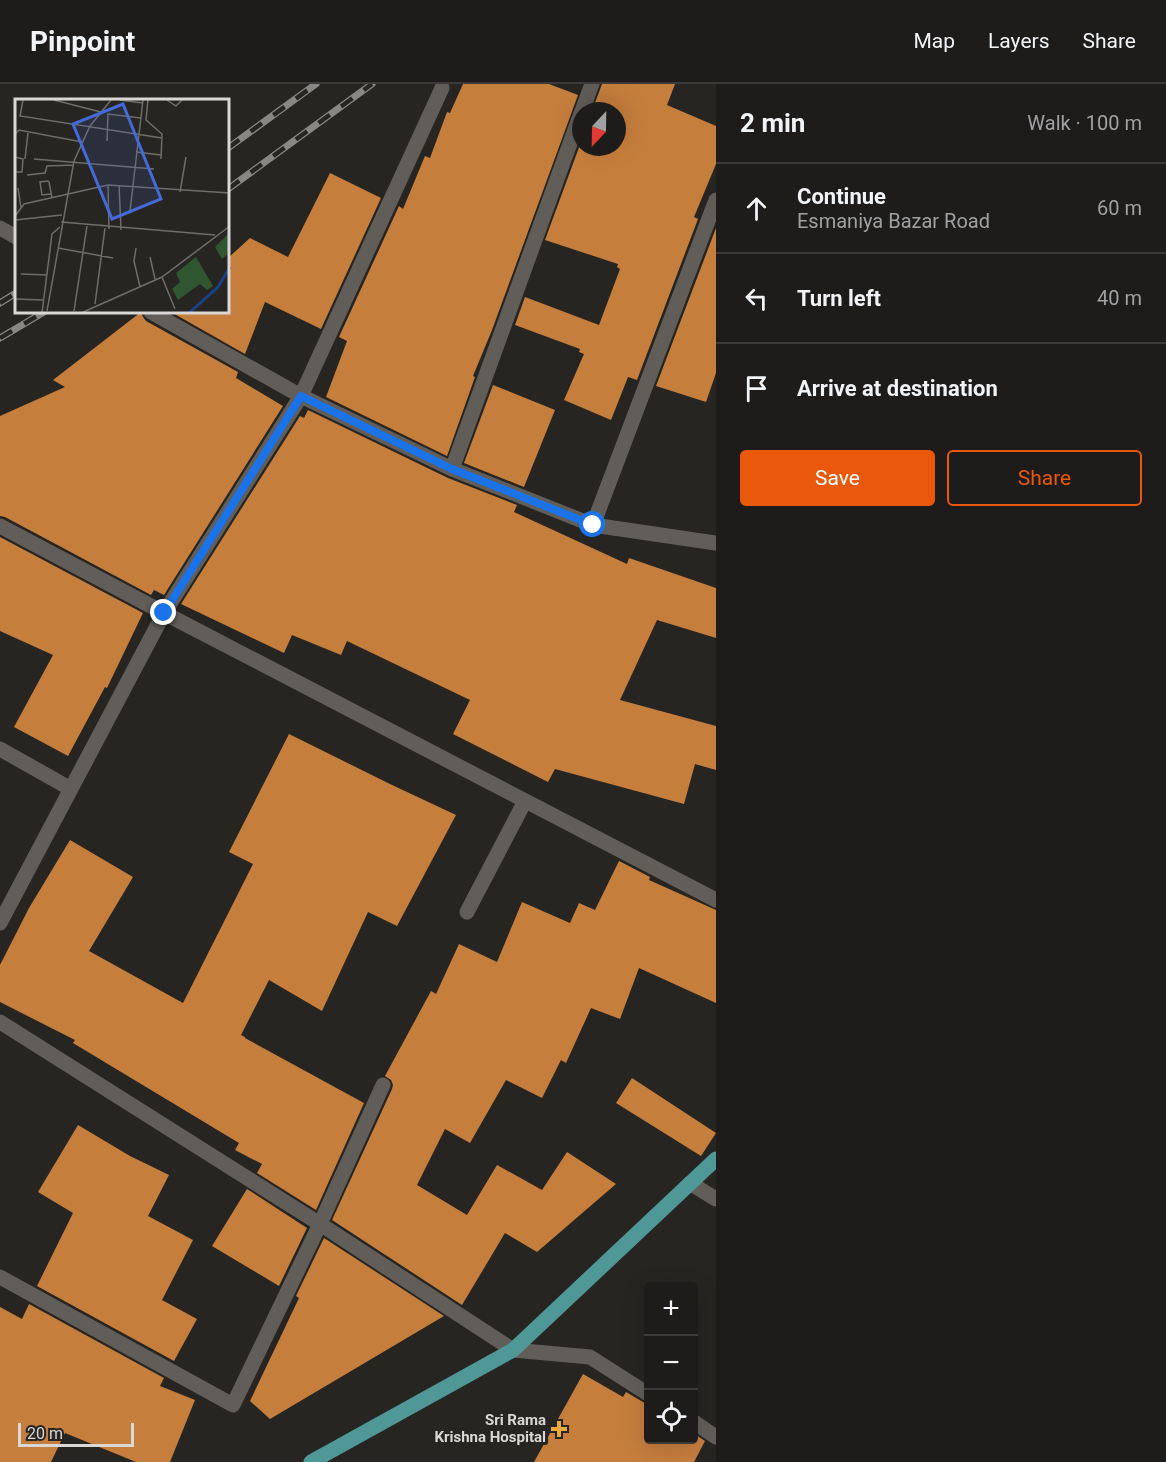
<!DOCTYPE html>
<html lang="en">
<head>
<meta charset="utf-8">
<style>
  :root { --surface:#1d1c1a; --page:#2a2927; --text:#f1f3f6; --muted:#a0a1a2; --line:#3b3a39; --accent:#ea580c }
  body { margin:0; font-family:Roboto,sans-serif; background:var(--page); color:var(--text) }
  .controls { position:absolute; right:18px; bottom:18px; display:grid; overflow:hidden; border-radius:6px; box-shadow:0 6px 24px #0002 }
  .controls button { width:54px; height:54px; display:grid; place-items:center; padding:0; border:0; border-bottom:2px solid var(--line); background:var(--surface); color:var(--text); font:30px sans-serif }
  .compass { position:absolute; left:572px; top:18px; width:54px; height:54px; border-radius:50%; background:var(--surface); box-shadow:0 6px 24px #0002; rotate:202deg }
  .scale { position:absolute; left:18px; bottom:15px; width:116px; box-sizing:border-box; padding-left:6px; border:3px solid #dad8d6; border-top:0; font-size:16px; line-height:21px; white-space:nowrap; color:#dad8d6; -webkit-text-stroke:4px #272522; paint-order:stroke }
  .stop { position:absolute; width:18px; height:18px; margin:-14px; border:4px solid #1a73e8; border-radius:50%; background:#fff }
  .stop.end { background:#1a73e8; border-color:#fff; box-shadow:0 2px 6px #0008 }
  .list { margin:0; padding:0; list-style:none }
  h2 { display:flex; justify-content:space-between; align-items:center; height:78px; margin:0; padding:0 24px; font-size:26px }
  h2 small { font-size:20px; font-weight:400; color:var(--muted) }
  .list li { display:grid; grid-template-columns:39px 1fr auto; gap:18px; align-items:center; box-sizing:border-box; height:90px; padding:0 24px; border-top:2px solid var(--line) }
  .list b { display:block; font-size:22px; white-space:nowrap }
  .list p { margin:0; font-size:20px; white-space:nowrap; color:var(--muted) }
  .list em { font-size:20px; font-style:normal; color:var(--muted) }
  .actions { display:flex; gap:12px; padding:18px 24px }
  .actions a { flex:1; padding:14px 0; border:2px solid var(--accent); border-radius:6px; text-align:center; font-size:21px; color:var(--accent) }
  .actions .main { background:var(--accent); color:#fff }
  .icon { flex:none; width:33px; height:33px; fill:none; stroke:currentColor; stroke-width:2; stroke-linecap:round; stroke-linejoin:round }
  .map { position:relative; flex:none; width:716px; height:1378px; overflow:hidden }
  header { display:flex; align-items:center; gap:36px; box-sizing:border-box; height:84px; padding:0 30px; background:var(--surface); border-bottom:2px solid var(--line) }
  header strong { font-size:28px }
  nav { display:flex; gap:33px; margin-inline-start:auto; font-size:21px }
  main { display:flex }
  aside { flex:1; background:var(--surface) }
  .map>svg:first-child { display:block }
  .building { fill:#c67e3d }
  .lines { fill:none; stroke-linecap:round; stroke-linejoin:round }
  .minor { stroke:#615e5a; stroke-width:15 }
  .major { stroke:#4f9897; stroke-width:15 }
  .rail-casing { stroke:#898785; stroke-width:7 }
  .rail { stroke:#272522; stroke-width:4.5; stroke-dasharray:14; stroke-linecap:butt }
  .route { stroke:#1a73e8; stroke-width:8 }
  .poi-dot { fill:#eaaa39; stroke:#272522; stroke-width:2 }
  .labels { text-anchor:middle; dominant-baseline:central; stroke-width:6; stroke-linejoin:round; paint-order:stroke }
  .poi-label { font-size:15px; font-weight:bold; fill:#dad8d6; stroke:#272522; text-anchor:end }
  .inset-river { fill:none; stroke:#194183; stroke-width:3 }
  .inset-road { fill:none; stroke:#6f6d6a; stroke-width:1.5 }
  .view { fill:#436ad8; fill-opacity:0.15; stroke:#436ad8; stroke-width:3 }
  .inset-edge { fill:none; stroke:#dad8d6; stroke-width:3 }
</style>
</head>
<body>
<header>
<strong>Pinpoint</strong>
<nav><a>Map</a><a>Layers</a><a>Share</a></nav>
</header>
<main>
<div class="map">
<svg width="716" height="1378" viewBox="0 0 716 1378">
  <rect width="100%" height="100%" fill="#272522"/>
  <path class="building" d="M463 0H549L578 11 492 246 473 292 475 293 447 372 326 313 347 257 339 253 399 122 403 125 425 72 430 74 447 28 450 29Z
    M602 0H675L667 21 716 42V80L694 133 698 135 637 296 628 293 611 336 564 316 584 270 579 268 580 265 515 241 525 213 599 241 620 185 617 183 618 180 545 156 581 58V63H617V27H592Z
    M330 89 381 114 321 245 265 218 245 270 171 228H228V174L250 154 288 173Z
    M716 144V289L706 318 656 302Z
    M141 228 143 233 146 237 238 288 236 294 283 322 164 511 154 506 151 511 5 433 0 432V332L65 303 53 296Z
    M493 301 555 326 524 403 464 379Z
    M308 326 448 394 517 421 514 428 627 480 629 474 716 504V554L657 536 620 616 716 642V686L695 680 684 720 555 685 548 698 453 650 470 616 347 557 341 571 292 551 284 569 181 520 300 332 304 334Z
    M0 453 143 529 107 604 105 603 68 672 14 643 53 571 0 547Z
    M289 650 390 700 456 731 397 842 368 828 322 927 269 896 241 951 245 953V954L364 1019 316 1126 257 1089 262 1080 235 1066 239 1059 73 959 75 956 0 918V881L29 824 70 756 133 793 89 867 183 919 253 780 229 768Z
    M619 777 650 793 649 796 716 826V919L639 884 620 935 591 924 566 979 561 976 542 1014 506 996 470 1059 445 1045 417 1101 467 1131 497 1081 542 1106 567 1068 616 1100 537 1168 505 1149 462 1221 332 1136 392 1005 393 1001 391 996 385 992 431 907 436 910 459 860 497 878 522 818 570 839 579 819 595 826Z
    M632 994 716 1049 701 1072 616 1019Z
    M78 1041 130 1072 169 1091 148 1132 193 1156 162 1216 197 1235 174 1277 37 1202 73 1129 38 1108Z
    M247 1105 307 1144 279 1202 212 1162Z
    M324 1154 444 1232 270 1335 250 1317 299 1214 296 1212Z
    M29 1220 164 1294 160 1302 195 1316 170 1378H136L65 1349 51 1378H0V1223L22 1235Z
    M583 1290 623 1313 626 1308 643 1318 648 1320V1356H693V1349L705 1357 694 1378H534Z"/>
  <g class="lines">
    <path class="minor" d="M582 27 592 0
      M0 144 16 153
      M151 228 301 312 452 385 593 441 716 459
      M452 385 581 29
      M593 441 716 116
      M0 442 164 529 716 816
      M0 665 71 705
      M467 828 525 717
      M0 839 164 529 301 312 442 4
      M0 938 320 1140 513 1266 590 1273 648 1310
      M690 1099 716 1115
      M0 1193 233 1321 320 1140 383 1001
      M694 1338 716 1353"/>
    <path class="major" d="M311 1378 513 1266 716 1075"/>
    <g class="rail-casing">
      <path id="rail" d="M228 64 316 0
        M228 105 372 0
        M0 219 16 209
        M0 254 44 228"/>
    </g>
    <use href="#rail" class="rail"/>
  </g>
  <g class="lines">
    <path class="route" d="M164 529 301 312 452 385 593 441"/>
  </g>
  <path class="poi-dot" d="M556 1336h6v6h6v6h-6v6h-6v-6h-6v-6h6z"/>
  <g class="labels">
    <g class="poi-label">
      <text x="546" y="1336">Sri Rama<tspan x="546" dy="17">Krishna Hospital</tspan></text>
    </g>
  </g>
  <g transform="translate(15 15)">
    <rect width="214" height="214" fill="#272522"/>
    <path d="M214 134V154L207 160 200 148ZM181 158 198 187 192 191 185 185 163 201 157 190 165 183 161 174Z" fill="#2f5630"/>
    <path class="inset-river" d="M174 214 203 188 215 168"/>
    <path class="inset-road" d="M8 1 5 17 147 39M39 1 86 13M105 1 128 4M133 1 131 21 147 35 146 60M152 1 161 7 167 1M0 35 4 31 67 43M92 42 93 15 126 19M121 53 146 56M0 58 8 60 7 73H0M10 60 13 34M19 60 139 70M12 76 30 74 32 67 58 66M93 86 94 130M104 86 106 131M3 89 6 109M165 93 171 58M36 95 27 96 25 83 33 82 34 83 37 99M115 112 128 1M0 117 9 105 93 86 215 94M0 121 47 116M46 123 200 136M43 149 98 159M121 149 119 162 125 188M135 158 140 180M6 175 32 176M147 178 160 210M0 200 28 201M80 205 90 129M32 212 59 62 75 27 96 1M59 212 72 127M27 214 37 135 45 128M66 214 147 178 215 127"/>
    <path class="view" d="M108 5 146 100 97 120 58 25Z"/>
    <rect width="214" height="214" class="inset-edge"/>
  </g>
</svg>
<div class="controls">
<button>+</button>
<button>−</button>
<button><svg class="icon" aria-label="locate" viewBox="0 0 24 24"><circle cx="12" cy="12" r="6"/><path d="M12 2v4M12 18v4M2 12h4M18 12h4"/></svg></button>
</div>
<svg class="compass" viewBox="-18 -18 36 36"><path d="M0-13l5 13h-10z" fill="#e53935"/><path d="M0 13l5-13h-10z" fill="#a0a1a2"/></svg>
<div class="scale">20 m</div>
<div class="stop" style="left:593px;top:441px"></div>
<div class="stop end" style="left:164px;top:529px"></div>
</div>
<aside>
<h2>2 min<small>Walk · 100 m</small></h2>
<ul class="list">
<li><svg class="icon" aria-label="ahead" viewBox="0 0 24 24"><path d="M12 20V5M6 11l6-6 6 6"/></svg><div><b>Continue</b><p>Esmaniya Bazar Road</p></div><em>60 m</em></li>
<li><svg class="icon" aria-label="left" viewBox="0 0 24 24"><path d="M17 20v-9H6M10 6l-5 5 5 5"/></svg><div><b>Turn left</b></div><em>40 m</em></li>
<li><svg class="icon" aria-label="arrive" viewBox="0 0 24 24"><path d="M6 21V4h12l-3 4 3 4H6"/></svg><div><b>Arrive at destination</b></div></li>
</ul>
<div class="actions"><a class="main">Save</a><a>Share</a></div>
</aside>
</main>
</body>
</html>
